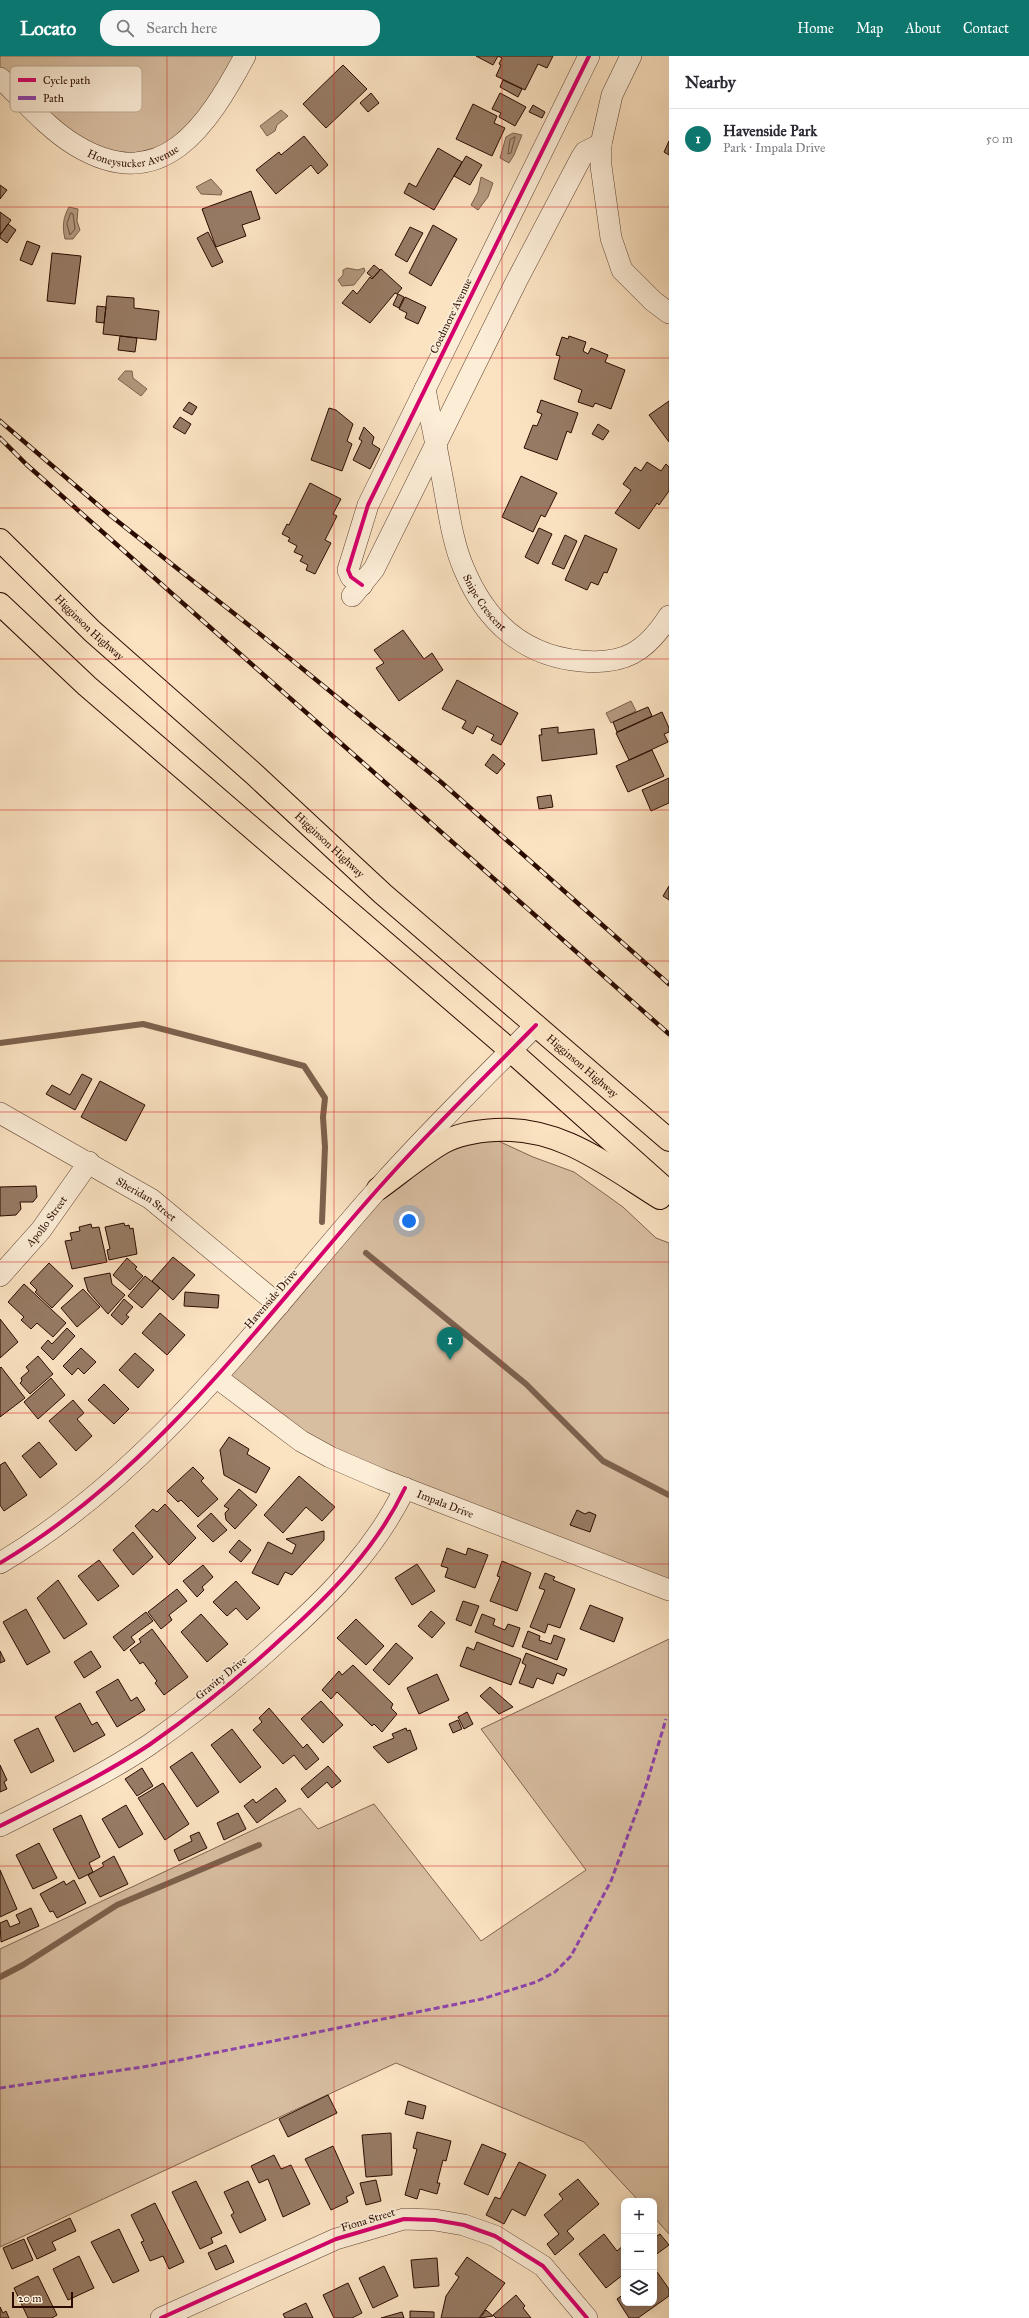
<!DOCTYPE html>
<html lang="en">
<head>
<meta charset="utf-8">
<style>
  :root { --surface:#fff; --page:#f7f7f7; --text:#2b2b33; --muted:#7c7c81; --line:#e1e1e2; --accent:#0f766e }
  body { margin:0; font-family:"IM FELL Great Primer",serif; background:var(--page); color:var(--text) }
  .controls { position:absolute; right:12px; bottom:12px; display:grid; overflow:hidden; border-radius:8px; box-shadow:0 2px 10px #0003 }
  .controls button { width:36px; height:36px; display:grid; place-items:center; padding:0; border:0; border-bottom:1px solid var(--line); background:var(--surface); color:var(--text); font:20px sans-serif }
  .scale { position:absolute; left:12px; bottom:10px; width:61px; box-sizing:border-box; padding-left:4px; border:2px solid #2b0b00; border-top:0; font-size:11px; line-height:14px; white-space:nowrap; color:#2b0b00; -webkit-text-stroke:3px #fcedd7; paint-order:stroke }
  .you { position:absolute; left:409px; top:1165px; width:14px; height:14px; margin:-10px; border:3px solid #fff; border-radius:50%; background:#1a73e8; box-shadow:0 0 0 6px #1a73e833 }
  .badge { display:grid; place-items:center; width:26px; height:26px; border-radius:50%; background:var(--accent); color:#fff; font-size:13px; font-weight:700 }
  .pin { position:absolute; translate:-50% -33px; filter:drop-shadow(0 1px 2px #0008) }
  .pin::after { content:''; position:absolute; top:21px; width:14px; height:12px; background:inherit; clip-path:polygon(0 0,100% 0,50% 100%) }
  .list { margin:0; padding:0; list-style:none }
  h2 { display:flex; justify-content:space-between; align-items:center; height:52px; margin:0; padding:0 16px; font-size:17px }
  h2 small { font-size:13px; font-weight:400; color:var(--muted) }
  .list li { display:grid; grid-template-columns:26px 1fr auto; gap:12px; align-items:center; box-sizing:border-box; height:60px; padding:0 16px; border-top:1px solid var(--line) }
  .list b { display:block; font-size:15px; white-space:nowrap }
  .list p { margin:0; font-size:13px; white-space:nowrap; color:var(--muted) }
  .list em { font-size:13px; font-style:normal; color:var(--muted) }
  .icon { flex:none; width:22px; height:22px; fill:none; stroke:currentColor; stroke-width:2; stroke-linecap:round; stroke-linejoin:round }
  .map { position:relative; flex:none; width:669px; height:2262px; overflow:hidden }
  header { display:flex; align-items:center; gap:24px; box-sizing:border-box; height:56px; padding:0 20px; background:var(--accent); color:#fff }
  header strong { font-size:19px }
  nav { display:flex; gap:22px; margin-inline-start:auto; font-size:14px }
  .search { width:280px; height:36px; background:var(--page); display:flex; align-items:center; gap:10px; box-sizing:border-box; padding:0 14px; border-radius:16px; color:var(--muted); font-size:15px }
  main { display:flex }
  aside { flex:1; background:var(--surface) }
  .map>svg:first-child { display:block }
  .green { fill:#d8bea1; stroke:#826450 }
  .water { fill:#b49a80; stroke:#7d614d }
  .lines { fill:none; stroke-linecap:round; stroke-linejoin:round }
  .shore { stroke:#705240; stroke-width:1 }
  .stream { stroke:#7d614d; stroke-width:6 }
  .building { fill:#977b65; stroke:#2b0b00 }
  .minor-casing { stroke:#5f4130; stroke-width:22 }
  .highway-casing { stroke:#2b0b00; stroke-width:24 }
  .minor { stroke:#fcedd7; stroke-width:21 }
  .highway { stroke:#fbe3c2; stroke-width:22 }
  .rail-casing { stroke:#2b0b00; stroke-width:4.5 }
  .rail { stroke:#fcedd7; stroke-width:3; stroke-dasharray:9; stroke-linecap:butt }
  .quiet { stroke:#8e44ad; stroke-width:3; stroke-dasharray:6 3; stroke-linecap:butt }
  .cycleway-casing { stroke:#fcedd7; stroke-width:6 }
  .cycleway { stroke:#d6006c; stroke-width:4 }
  .grid { fill:none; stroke:#d62828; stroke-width:1; stroke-opacity:0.55 }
  .labels { text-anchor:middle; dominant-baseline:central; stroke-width:3.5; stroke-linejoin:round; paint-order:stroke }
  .street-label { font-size:11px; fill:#2b0b00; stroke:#fcedd7 }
  .key { fill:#fcedd7; stroke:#bda996; stroke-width:1 }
  .key-label { font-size:11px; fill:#2b0b00 }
</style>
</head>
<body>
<header>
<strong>Locato</strong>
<div class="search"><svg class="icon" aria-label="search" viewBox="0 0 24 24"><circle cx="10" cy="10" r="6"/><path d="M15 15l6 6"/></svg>Search here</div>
<nav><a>Home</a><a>Map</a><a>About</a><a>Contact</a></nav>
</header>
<main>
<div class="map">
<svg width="669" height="2262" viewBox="0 0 669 2262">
  <rect width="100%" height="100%" fill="#fbe3c2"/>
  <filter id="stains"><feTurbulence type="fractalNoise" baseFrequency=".005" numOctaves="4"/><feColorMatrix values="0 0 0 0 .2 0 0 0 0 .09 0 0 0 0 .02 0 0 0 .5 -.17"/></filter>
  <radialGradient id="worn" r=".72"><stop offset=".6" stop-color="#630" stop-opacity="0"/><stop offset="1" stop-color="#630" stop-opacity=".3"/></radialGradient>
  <path class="green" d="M0 0H238L194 68 164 90 113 102 77 83 0 11Z
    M481 1077 533 1101 574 1116 623 1151 656 1182 669 1187V1535L381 1423 216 1321 377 1136Z
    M669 1583V2178L654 2161V2145H639L584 2086 396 2007 0 2191V1893L300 1752 318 1773 374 1748 481 1885 586 1814 481 1673Z"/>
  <path class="water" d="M281 54 288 60 277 69 275 75 267 80 260 70Z
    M513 77 522 79 514 99 509 107 500 102 506 81Z
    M481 121 493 127 488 141 478 154 471 149 478 136Z
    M211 123 222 135 221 139 201 138 196 131Z
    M69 151 78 153 77 165 80 174 73 183H65C62 171 63 162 69 151Z
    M347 212 358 214 364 212 365 215 354 229 342 230 338 224 343 219V214Z
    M125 315H132L133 322 147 333 141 340 118 323Z
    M631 645 636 655 611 667 606 657Z"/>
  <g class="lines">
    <path class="shore" d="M515 81 511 97 508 98 510 84Z
      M71 157 73 158 75 173 70 179 67 168Z"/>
    <path class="stream" d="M0 987 143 968 304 1010 325 1042 323 1061 325 1091 322 1166
      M366 1197 526 1328 603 1405 669 1439
      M0 1921 23 1909 117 1849 259 1789"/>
  </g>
  <path class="building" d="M476 0H498L493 9Z
    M498 0H553L547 12 538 8 525 34 496 20 501 9 499 8 502 2Z
    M343 9 367 33 326 72 303 48Z
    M503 24 522 33 518 41 500 31Z
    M371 37 379 47 368 56 360 47Z
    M500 37 526 51 515 70 499 61 501 57 492 53Z
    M473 48 497 60 494 67 505 72 492 100 456 83Z
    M533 49 545 56 542 62 529 56Z
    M304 80 328 109 318 118 311 109 276 138 256 114 279 96 281 99Z
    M669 85V99L664 96Z
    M438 92 462 106 434 154 404 137 409 127 416 131Z
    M466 100 482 109 470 129 454 120Z
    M0 129 7 134 0 143Z
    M251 135 260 163 242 169 246 180 216 191 202 153Z
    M0 156 11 164 0 179Z
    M8 168 16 174 7 187 0 182V179Z
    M433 169 457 183 431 230 409 217Z
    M410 171 423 177 407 206 395 199Z
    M208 176 223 206 212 211 197 182Z
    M27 185 40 190 32 209 20 204Z
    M52 197 81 200 75 248 47 245Z
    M374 209 380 214 373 222 367 217Z
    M381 213 402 232 397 238 395 237 370 267 342 247 353 234 357 238 370 221 372 223Z
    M398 238 404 241 399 252 393 249Z
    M107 240 134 242V252L159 255 156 284 103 278Z
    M405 241 426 251 418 268 405 262 407 257 399 253Z
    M97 250 106 251 104 267 96 266Z
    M120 280 137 282 135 296 118 294Z
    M569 280 586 286 583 295 588 298 591 292 608 299 605 306 625 314 611 353 595 347 593 351 578 346 582 334 554 323 560 300 556 299 562 281 568 283Z
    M541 344 578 357 571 377 567 375 557 404 524 392 533 369 537 370 542 358 537 356Z
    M669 345V386L649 359Z
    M189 346 197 351 192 359 183 354Z
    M329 352 336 354 353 368 347 385 352 388 342 415 311 404Z
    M180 361 191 368 185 378 173 371Z
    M598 368 609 375 603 384 592 378Z
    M364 371 374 381 372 388 380 393 370 413 353 404 362 385 359 383Z
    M647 406 661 415 666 408 669 411V435L659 449 657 447 639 473 615 457 631 434 623 428 635 411 641 415Z
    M521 420 557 437 545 461 541 459 533 476 502 461Z
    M310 427 341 443 333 458 337 460 325 484 331 487 315 518 306 514 308 509 300 505 303 500 294 496 297 490 288 485 290 482 282 478 287 468 289 469Z
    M539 472 552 478 538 508 525 501Z
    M565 479 577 485 564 513 552 508Z
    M585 479 617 493 607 517 604 516 598 529 591 526 587 534 565 524Z
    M403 574 424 603 432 597 443 614 399 645 376 612 384 607 374 594Z
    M457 624 518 657 501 689 491 684 494 679 477 670 473 678 462 672 466 665 442 653Z
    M648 651 652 660 617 676 613 666Z
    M662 656 669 672V676L664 678 668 686 629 704 616 677Z
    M558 671V677L594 673 597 698 542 705 539 679H542L541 673Z
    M652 694 664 720 628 736 616 710Z
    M493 698 505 708 497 718 485 709Z
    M669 722V747L651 755 642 734Z
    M551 739 553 751 539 753 537 741Z
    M669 830V844L663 840Z
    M82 1018 92 1023 75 1054 46 1038 52 1029 70 1039Z
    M100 1025 145 1049 126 1085 81 1061Z
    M36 1130 37 1141 33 1146H20L21 1153 16 1159 0 1160V1131Z
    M124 1167 125 1170 129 1169 130 1173 133 1172 137 1198 109 1204 107 1194 110 1193 105 1171Z
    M91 1168 92 1172 99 1171 107 1206 72 1213 65 1185 72 1184 70 1177 80 1175 79 1171Z
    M173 1201 195 1219 173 1244 152 1225Z
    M127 1202 137 1211 135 1213 143 1220 130 1234 113 1219Z
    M49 1207 73 1230 52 1252 35 1236 37 1234 30 1227Z
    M110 1217 112 1228 125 1239 108 1258 88 1235 84 1222Z
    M145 1220 160 1232 142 1252 128 1240Z
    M24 1228 66 1267 53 1281 37 1267 31 1273 21 1264 24 1261 8 1246Z
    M83 1233 100 1251 77 1271 61 1252Z
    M185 1236 219 1239 218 1252 184 1250Z
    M124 1243 133 1251 126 1259 129 1261 122 1269 111 1259Z
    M160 1257 185 1279 167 1299 142 1277Z
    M0 1263 18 1286 0 1302Z
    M67 1272 75 1280 53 1304 41 1292 48 1284 52 1288Z
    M81 1292 96 1306 84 1318 78 1312 72 1319 63 1310Z
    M135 1297 154 1314 138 1332 119 1314Z
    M38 1300 53 1318 30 1338 20 1327 22 1325 21 1322 29 1315 26 1311Z
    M1 1311 25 1342 0 1361V1312Z
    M51 1322 65 1339 38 1363 24 1346Z
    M104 1328 129 1353 114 1368 88 1344Z
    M73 1344 84 1357 77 1363 92 1380 76 1395 49 1365Z
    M229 1381 249 1393 247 1398 270 1412 256 1437 224 1419 220 1394Z
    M39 1386 57 1408 40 1422 22 1400Z
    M5 1406 27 1439 4 1455 0 1449V1409Z
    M193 1411 204 1422 201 1425 218 1443 198 1461 181 1444 178 1446 167 1435Z
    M299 1420 335 1451 322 1465 306 1451 283 1477 264 1459Z
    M239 1433 257 1449 235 1473 226 1464 225 1457 229 1453 224 1450Z
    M165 1448 196 1482 169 1509 135 1470 153 1453 157 1456Z
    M577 1454 585 1458 589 1456 596 1459 590 1476 570 1469Z
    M211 1457 227 1474 213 1486 197 1470Z
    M324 1475V1484L292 1519 285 1516 278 1529 252 1517 268 1486 292 1498 296 1489 286 1483Z
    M133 1476 153 1501 133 1519 113 1494Z
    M239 1484 251 1494 241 1506 229 1496Z
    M447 1492 466 1499 468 1492 488 1499 475 1532 445 1521 448 1512 441 1510Z
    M99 1504 119 1530 98 1545 78 1520Z
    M502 1505 531 1517 517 1555 490 1545 500 1521 497 1520Z
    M417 1508 435 1535 412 1549 395 1522Z
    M203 1509 213 1521 202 1531 204 1534 197 1541 183 1525Z
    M545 1517 555 1521 553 1524 575 1533 560 1572 548 1568 545 1577 530 1571 545 1534 539 1532Z
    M58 1524 87 1568 64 1583 37 1542Z
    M236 1525 260 1552 247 1564 236 1552 227 1560 213 1546Z
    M177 1533 187 1545 169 1559 172 1564 161 1573 148 1556Z
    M463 1545 479 1550 471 1570 456 1564Z
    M590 1549 623 1562 614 1586 580 1573Z
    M26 1553 50 1596 27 1609 3 1566Z
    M431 1555 445 1567 432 1582 418 1570Z
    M146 1556 153 1565 131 1581 135 1586 124 1595 113 1581Z
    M201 1558 228 1588 207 1606 181 1576Z
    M482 1558 495 1563 493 1569 505 1574 508 1568 520 1572 513 1591 475 1576Z
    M356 1563 384 1590 366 1609 337 1582Z
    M152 1573 188 1621 164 1639 155 1627 157 1625 143 1606 140 1608 130 1594 141 1586 139 1583Z
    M528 1575 540 1580 539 1584 551 1588 554 1579 565 1583 557 1604 522 1591Z
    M477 1586 521 1603 511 1629 460 1610 467 1591 474 1594Z
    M396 1587 413 1602 389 1629 373 1614Z
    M0 1595 5 1605 0 1607Z
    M91 1595 101 1611 84 1622 74 1606Z
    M526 1597 567 1613 564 1620 557 1617 553 1628 537 1622 533 1632 519 1627 526 1609 522 1607Z
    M353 1609 393 1648 391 1652 397 1658 382 1676 374 1668 372 1670 337 1636 331 1643 322 1634 339 1615 342 1619Z
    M437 1618 449 1644 419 1658 407 1632Z
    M118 1623 131 1645 137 1641 145 1654 117 1671 96 1636Z
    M490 1631 513 1651 499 1658 480 1640Z
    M321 1645 343 1669 323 1687 301 1663Z
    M80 1647 92 1669 97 1666 105 1679 74 1696 55 1661Z
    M269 1652 303 1692 307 1688 319 1703 306 1714 294 1699 283 1708 253 1674 262 1666 259 1662Z
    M467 1656 473 1668 464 1673 458 1661Z
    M458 1664 462 1673 453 1677 449 1668Z
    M38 1672 54 1705 31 1717 14 1684Z
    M406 1672 407 1675 410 1674 417 1693 388 1707 373 1691 394 1682 392 1678Z
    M232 1673 261 1711 240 1727 211 1689Z
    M192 1696 219 1736 197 1751 170 1711Z
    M0 1709 7 1724 4 1726 7 1733 0 1736Z
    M328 1710 341 1725 332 1732 327 1726 308 1742 301 1733Z
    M142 1712 153 1730 137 1740 125 1723Z
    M163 1727 189 1768 165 1784 138 1742Z
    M276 1732 286 1745 257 1767 244 1750 253 1743 256 1747Z
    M126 1749 143 1778 119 1792 102 1763Z
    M238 1757 246 1773 224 1784 217 1767Z
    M81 1759 100 1801 89 1807 93 1816 79 1823 53 1773Z
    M199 1776 207 1792 179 1805 174 1794 192 1785 190 1780Z
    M39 1787 57 1822 33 1833 16 1799Z
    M114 1800 128 1828 100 1841 88 1819 104 1810 102 1807Z
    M0 1814 17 1853 0 1861Z
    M74 1824 86 1847 57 1862 53 1855 50 1856 40 1838 64 1825 66 1829Z
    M31 1852 39 1870 1 1886 0 1867 7 1864 10 1871 20 1867 16 1859Z
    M328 2039 337 2057 288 2081 279 2063Z
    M408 2045 426 2050 423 2063 405 2058Z
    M417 2076 451 2085 446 2105 443 2104 437 2127H440L437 2138 420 2133 417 2143 405 2139 417 2093 413 2092Z
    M391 2077 392 2119 366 2121 362 2079Z
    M482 2088 506 2098 488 2139 464 2128Z
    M333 2090 354 2137 346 2141 348 2146 331 2154 305 2103Z
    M274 2099 281 2113 291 2109 310 2148 283 2161 268 2123 259 2127 251 2110Z
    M519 2106 546 2119 525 2160 512 2153 504 2168 486 2159 495 2141 500 2143Z
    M578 2123 599 2148 567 2175 574 2183 555 2199 547 2188 559 2178 544 2159 563 2143 559 2138Z
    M376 2124 381 2145 366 2149 360 2127Z
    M196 2125 222 2177 211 2182 213 2187 200 2193 172 2136Z
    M248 2125 266 2164 240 2177 231 2159 234 2157 224 2136Z
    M155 2147 184 2206 169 2213 163 2200 150 2205 141 2186 144 2185 131 2159Z
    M70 2162 76 2175 52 2186 56 2194 37 2203 27 2182Z
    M119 2173 139 2215 113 2227 91 2186Z
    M604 2178 617 2195 624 2189V2218L606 2232 579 2198Z
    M660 2178 669 2189 654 2200V2182Z
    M24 2183 33 2204 12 2213 3 2192Z
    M226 2189 234 2206 216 2214 208 2197Z
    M79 2200 94 2232 68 2244 53 2213Z
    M467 2201 505 2227 479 2262H441L446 2240 459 2221 455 2218Z
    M437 2202 439 2230 414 2232 411 2204Z
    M384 2210 398 2240 373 2252 359 2222Z
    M657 2216 669 2233V2240L638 2262H629L617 2243 624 2238V2247H654V2218Z
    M38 2220 57 2259 52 2262H28L14 2232Z
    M348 2227 362 2257 352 2262H334L323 2239Z
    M516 2239 525 2250 523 2252 531 2262H496L493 2259Z
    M306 2247 313 2262H285L283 2258Z
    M0 2251 3 2257 6 2255 9 2262H0Z
    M486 2254 493 2260 480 2262Z
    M410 2255 434 2256V2262H410Z
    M402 2256 404 2262H381Z"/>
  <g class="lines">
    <g class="minor-casing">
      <g id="minor">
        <path d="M631 0 612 39 601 88V110L611 182 622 214 653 245 669 257"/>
        <path id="s1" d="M0 22C24 44 47 72 75 89 162 142 208 69 245 0"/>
        <path id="s2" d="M425 333C431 365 438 398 444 431 449 458 453 488 464 513 486 566 524 600 581 605 624 609 646 596 669 560"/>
        <path d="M362 529 351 521 348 514 368 449 589 0"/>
        <path d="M352 540 374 513 516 226 581 102 585 96 601 88"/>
        <path id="s3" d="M0 1057 151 1143 279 1249"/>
        <path id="s4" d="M0 1220 41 1174 89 1106"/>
        <path id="s5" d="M216 1321 301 1385 330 1401 381 1423 669 1534"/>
        <path d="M0 1507C154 1416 260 1266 377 1134 427 1077 483 1023 536 969"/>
        <path d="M0 1770C50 1745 102 1720 149 1689 196 1656 241 1620 283 1581 331 1538 377 1491 405 1432"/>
        <path d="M161 2262 336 2183 404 2163 435 2164 464 2169 495 2180 543 2210 587 2262"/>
      </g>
    </g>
    <g class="highway-casing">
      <g id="highway">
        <path id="s6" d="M0 484 92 575 254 718 383 838 669 1084"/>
        <path d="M0 548 87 630 511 995 669 1136"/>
        <path d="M378 1133C399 1118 420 1100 442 1087 458 1078 477 1075 495 1074 560 1070 607 1109 660 1142"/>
      </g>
    </g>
    <use href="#minor" class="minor"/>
    <use href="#highway" class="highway"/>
    <g class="rail-casing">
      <path id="rail" d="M0 365 111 460 255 574 441 726 669 928
        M0 382 27 409 669 978"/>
    </g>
    <use href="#rail" class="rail"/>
    <path class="quiet" d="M0 2032 149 2010 482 1943 536 1926 555 1916 571 1900 611 1825 645 1733 666 1663"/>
    <g class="cycleway-casing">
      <path id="cycleway" d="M362 529 351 521 348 514 368 449 589 0
        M0 1507C154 1416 260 1266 377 1134 427 1077 483 1023 536 969
        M0 1770C50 1745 102 1720 149 1689 196 1656 241 1620 283 1581 331 1538 377 1491 405 1432
        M161 2262 336 2183 404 2163 435 2164 464 2169 495 2180 543 2210 587 2262"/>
    </g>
    <use href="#cycleway" class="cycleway"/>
  </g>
  <path class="grid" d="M167 0V2262M334 0V2262M502 0V2262M0 151H669M0 302H669M0 452H669M0 603H669M0 754H669M0 905H669M0 1056H669M0 1206H669M0 1357H669M0 1508H669M0 1659H669M0 1810H669M0 1960H669M0 2111H669"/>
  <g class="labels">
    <g class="street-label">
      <text stroke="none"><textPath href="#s1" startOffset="163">Honeysucker Avenue</textPath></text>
      <text transform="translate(451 260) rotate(-64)">Coedmore Avenue</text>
      <text stroke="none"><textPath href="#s2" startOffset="224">Snipe Crescent</textPath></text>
      <text stroke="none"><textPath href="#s6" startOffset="125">Higginson Highway</textPath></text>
      <text stroke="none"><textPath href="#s6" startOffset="449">Higginson Highway</textPath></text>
      <text stroke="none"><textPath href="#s6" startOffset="785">Higginson Highway</textPath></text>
      <text stroke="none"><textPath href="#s3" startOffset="170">Sheridan Street</textPath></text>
      <text stroke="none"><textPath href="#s4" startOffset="72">Apollo Street</textPath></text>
      <text transform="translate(271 1243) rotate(-49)">Havenside Drive</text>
      <text stroke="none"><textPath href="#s5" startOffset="264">Impala Drive</textPath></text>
      <text transform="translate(221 1622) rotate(-39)">Gravity Drive</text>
      <text transform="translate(368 2164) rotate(-17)">Fiona Street</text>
    </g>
  </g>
  <rect x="10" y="10" width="132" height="46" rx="6" class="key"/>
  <rect x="18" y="22" width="18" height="4" fill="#d6006c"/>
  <rect x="18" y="40" width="18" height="4" fill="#8e44ad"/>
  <g class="key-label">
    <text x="43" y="28">Cycle path</text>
    <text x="43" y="46">Path</text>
  </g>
  <rect width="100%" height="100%" filter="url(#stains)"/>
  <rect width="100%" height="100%" fill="url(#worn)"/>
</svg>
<div class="controls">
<button>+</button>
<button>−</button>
<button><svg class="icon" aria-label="layers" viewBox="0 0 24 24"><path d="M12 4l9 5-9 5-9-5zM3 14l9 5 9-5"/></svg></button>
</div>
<div class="scale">20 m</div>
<div class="you"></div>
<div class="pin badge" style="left:450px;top:1304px">1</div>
</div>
<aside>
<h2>Nearby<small></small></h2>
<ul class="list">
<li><span class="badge">1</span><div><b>Havenside Park</b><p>Park · Impala Drive</p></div><em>50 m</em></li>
</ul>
</aside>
</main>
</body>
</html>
